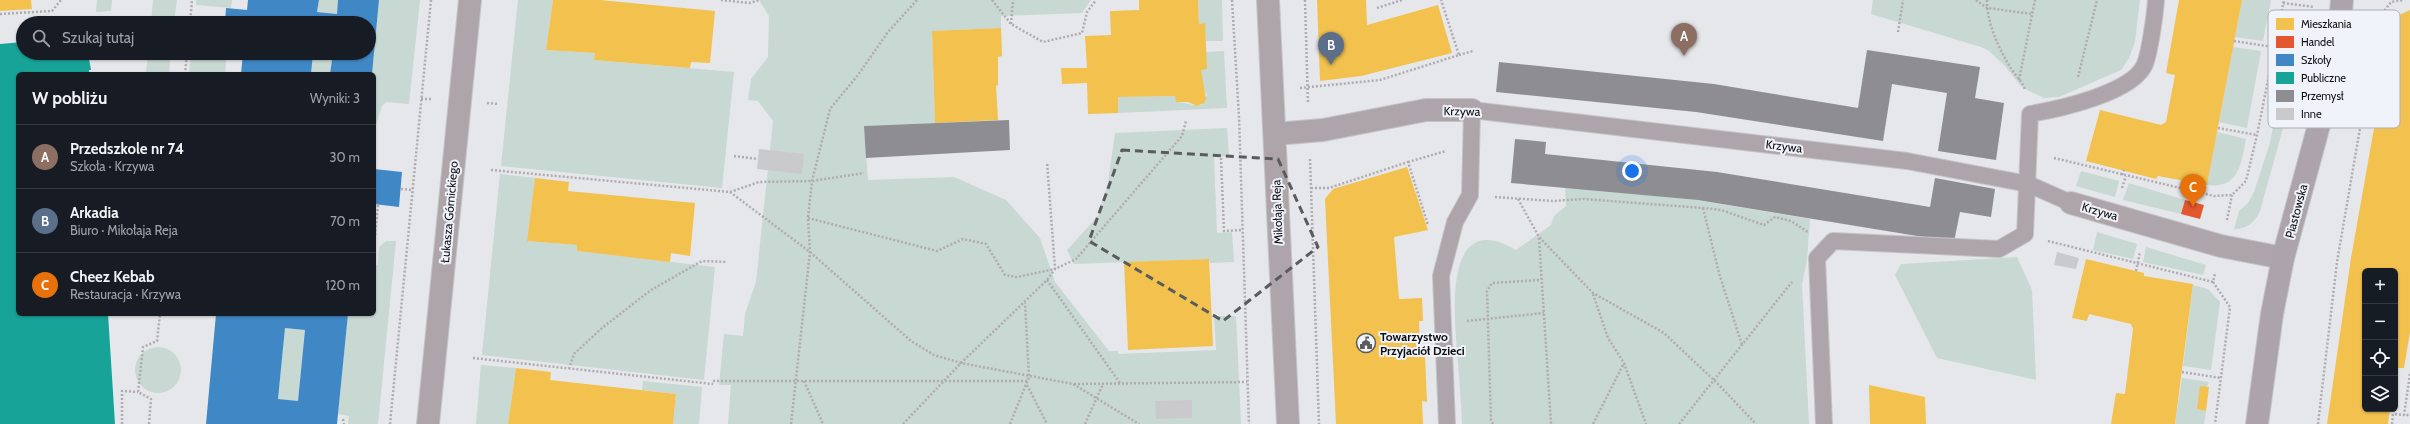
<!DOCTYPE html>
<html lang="pl">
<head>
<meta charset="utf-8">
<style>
  :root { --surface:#171b24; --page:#20242c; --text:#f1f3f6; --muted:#9ea1a6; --line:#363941; --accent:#adafb1 }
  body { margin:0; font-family:Cabin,sans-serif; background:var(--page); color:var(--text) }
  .controls { position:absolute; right:12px; bottom:12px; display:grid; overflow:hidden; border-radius:6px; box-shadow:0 1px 3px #0004 }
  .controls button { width:36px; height:36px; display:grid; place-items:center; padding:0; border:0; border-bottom:1px solid var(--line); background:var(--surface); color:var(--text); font:20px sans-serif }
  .you { position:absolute; left:1632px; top:171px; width:14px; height:14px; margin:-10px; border:3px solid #fff; border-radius:50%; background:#1a73e8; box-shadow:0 0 0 6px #1a73e833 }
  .badge { display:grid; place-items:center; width:26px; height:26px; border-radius:50%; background:var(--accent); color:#fff; font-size:13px; font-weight:700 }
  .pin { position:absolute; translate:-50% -33px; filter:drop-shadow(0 1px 2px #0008) }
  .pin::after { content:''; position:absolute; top:21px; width:14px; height:12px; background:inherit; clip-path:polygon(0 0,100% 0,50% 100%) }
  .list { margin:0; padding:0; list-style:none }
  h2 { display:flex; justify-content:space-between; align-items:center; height:52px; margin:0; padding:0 16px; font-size:17px }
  h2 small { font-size:13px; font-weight:400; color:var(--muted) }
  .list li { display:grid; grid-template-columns:26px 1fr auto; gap:12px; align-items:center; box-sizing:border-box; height:64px; padding:0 16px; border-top:1px solid var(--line) }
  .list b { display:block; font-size:15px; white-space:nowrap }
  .list p { margin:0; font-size:13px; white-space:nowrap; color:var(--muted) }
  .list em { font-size:13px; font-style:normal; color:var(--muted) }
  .icon { flex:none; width:22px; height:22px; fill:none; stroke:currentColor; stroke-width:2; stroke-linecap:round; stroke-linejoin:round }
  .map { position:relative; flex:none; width:2410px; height:424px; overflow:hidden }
  .search { position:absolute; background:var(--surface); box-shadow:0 1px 3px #0004; left:16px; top:16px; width:360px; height:44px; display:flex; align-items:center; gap:10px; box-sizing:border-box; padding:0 14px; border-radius:22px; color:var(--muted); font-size:15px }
  .panel { position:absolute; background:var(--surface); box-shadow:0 1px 3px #0004; left:16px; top:72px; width:360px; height:244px; border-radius:6px }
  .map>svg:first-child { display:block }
  .green { fill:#c8d8d2 }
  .homes { fill:#f2c14e }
  .shops { fill:#e4572e }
  .schools { fill:#3f88c5; fill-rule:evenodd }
  .public { fill:#17a398 }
  .industry { fill:#8d8d92 }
  .building { fill:#cacacd }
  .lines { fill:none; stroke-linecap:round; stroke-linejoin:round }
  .lane-casing { stroke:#c4c5c7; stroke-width:18 }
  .street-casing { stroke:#c4c5c7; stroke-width:24 }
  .secondary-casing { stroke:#c4c5c7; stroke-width:24 }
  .path { stroke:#b0abb0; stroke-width:2.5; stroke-dasharray:2 2; stroke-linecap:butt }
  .lane { stroke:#aea5ab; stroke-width:16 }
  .street { stroke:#aea5ab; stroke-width:22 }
  .secondary { stroke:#aca4aa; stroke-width:22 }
  .tram { stroke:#aaa7ab; stroke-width:1 }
  .marked { fill:none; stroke:#5a5b5d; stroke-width:3; stroke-dasharray:8 5; stroke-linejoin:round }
  .labels { text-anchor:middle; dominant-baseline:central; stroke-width:4; stroke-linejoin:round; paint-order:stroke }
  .street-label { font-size:12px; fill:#0e0f11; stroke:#f1f3fa }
  .poi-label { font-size:12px; font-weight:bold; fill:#0e0f11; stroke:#f1f3fa; text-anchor:start }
  .key { fill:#f1f3fa; stroke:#adafb4; stroke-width:1 }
  .key-label { font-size:11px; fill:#0e0f11 }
</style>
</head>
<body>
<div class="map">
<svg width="2410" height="424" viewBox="0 0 2410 424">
  <rect width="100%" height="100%" fill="#e6e7eb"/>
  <path class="green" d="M97 0H112L111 11 96 12Z
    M153 0H177L174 23H151Z
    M196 0H232L231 8 196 5Z
    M319 0H338L337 14 317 12Z
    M379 0H420L409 104 386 102 382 106 374 132V74H372Z
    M518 0H553L546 50 595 53 594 60 734 72 722 188 501 166Z
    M759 0H1091L1082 13 1001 16V28L932 31 935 123 864 126 868 180 954 177 1006 200 1040 238 1055 282 1109 351H1118V354L1216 350 1214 316H1236L1241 424H728L731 385H719L724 334 743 336 745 314 756 282 773 121 758 101 748 100 751 79 768 57 769 16Z
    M1198 0H1222L1223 41H1206L1204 23 1199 24Z
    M1873 0H2140L2135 42 2129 58 2121 70 2059 97 2044 98 2027 90 2021 86 2004 65 1989 51 1981 47 1871 14Z
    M2242 0H2271L2263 41 2235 37Z
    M195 16 225 19V23H194Z
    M2300 17H2311L2308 38 2260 211C2255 222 2247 229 2234 229L2239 211 2248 203 2254 192 2270 143 2293 21Z
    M2233 47 2261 51 2247 128 2219 122Z
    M1224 51 1227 108 1118 113V97L1175 96 1177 102C1185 102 1194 107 1201 105L1207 95 1202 87 1201 70 1206 52Z
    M148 53H171L169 74H146Z
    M191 53H227L225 74H189Z
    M313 53H333L330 74H311Z
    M1227 128 1229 156 1214 157 1217 233 1232 232 1234 262 1210 263 1209 259 1074 264 1067 250 1098 216 1108 183 1115 133Z
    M2217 132 2246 139C2241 163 2240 189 2207 185Z
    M2081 171 2119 181 2115 197 2076 186Z
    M500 174 535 178 527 241 577 245V251L715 267 704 380 482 355Z
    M2129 183 2185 200 2181 214 2123 200Z
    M1565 187 1698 200 1810 219 1807 260 1802 284 1809 424H1462C1461 400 1459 375 1457 351 1454 311 1444 208 1516 250L1551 225 1554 216 1566 206Z
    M2097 232 2137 244 2133 259 2093 250Z
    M386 241H396L378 424H348L349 416 338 414 348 314H374V265H378L379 247Z
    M2146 247 2206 265 2203 275 2143 262Z
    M2017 257 2032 290 2036 380 1937 358 1895 275 1901 264Z
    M2193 285 2208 289 2220 302 2211 370 2183 366Z
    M285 328 305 330 298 401 278 399Z
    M135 370a23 23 0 1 1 46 0a23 23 0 1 1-46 0Z
    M481 365 516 368 508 424H476Z
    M2182 378 2209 382 2197 409 2206 411 2204 424H2175Z
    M643 381 702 387 699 424H673L676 394 642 390Z"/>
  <path class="homes" d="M0 0H31L32 9 0 11Z
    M553 0H600L715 11 710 63 691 62 690 68 594 60 595 53 546 50Z
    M1139 0H1198L1199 24 1205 23 1207 69 1201 70 1206 99 1204 103 1197 106 1188 102H1176L1175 96 1118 97V113L1088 114 1087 83 1062 84 1061 68H1087L1085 36 1111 35 1110 11 1139 10Z
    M1317 0H1366L1367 25 1438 5 1452 53 1361 76 1320 81Z
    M2179 0H2242L2207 185 2158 176 2156 179 2086 161 2100 110 2161 125 2166 122 2175 75 2166 73Z
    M2410 10V332L2404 368H2398L2397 371 2395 370V271H2365V409H2390L2388 424H2327L2351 258 2393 21 2395 17Z
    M1001 28 1002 56 998 57V86L996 85 998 120 935 123 932 31Z
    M1407 167 1428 230 1394 237 1399 299 1422 298 1423 321H1419L1420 357 1425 356 1427 402 1422 401 1423 424H1336L1325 199 1333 189Z
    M535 178 569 182 568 191 695 203 690 256 671 253 670 262 577 251V245L527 241Z
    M1209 259 1213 346 1128 350 1124 262Z
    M2086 259 2144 273V276L2193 284 2175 424H2111L2116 393 2125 394 2133 329 2131 324 2089 314 2087 321 2072 318Z
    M516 368 551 372 550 380 676 394 673 424H508Z
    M1869 385 1925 397 1926 424H1870Z
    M2200 386 2209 387 2206 411 2197 409Z"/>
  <path class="shops" d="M2185 200 2204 205 2200 219 2181 214Z"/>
  <path class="schools" d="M248 0H319L317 12 337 14 338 0H379L372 74H330L333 53H369V23H225L226 8 247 10Z
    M243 53H313L311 74H241Z
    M374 169 402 172 399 207 374 204Z
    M216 314H348L337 424H206ZM285 328 305 330 298 401 278 399Z"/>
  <path class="public" d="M23 42V53H88L91 70H89V74H18V314H108L115 424H0V44Z"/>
  <path class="industry" d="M1867 50 1980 67 1975 98 2004 103 1996 160 1938 151 1947 93 1892 84 1883 141 1696 112 1496 92 1499 62 1714 84 1858 108Z
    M1009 120 1010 150 866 158 864 126Z
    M1515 139 1546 142 1545 154 1717 172 1930 207 1935 178 1995 189 1991 217 1960 212 1954 242 1698 200 1511 183Z"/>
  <path class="building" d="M759 149 804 154 802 174 757 169Z
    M2057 252 2079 258 2076 269 2054 265Z
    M1192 400V418L1156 419 1155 401Z"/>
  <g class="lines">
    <g class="lane-casing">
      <path id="lane" d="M1447 424 1441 276 1455 222 1470 195 1472 110 1907 161 2028 184 2071 203
        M1824 424 1817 258 1833 241 1999 249 2025 234 2030 114C2059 109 2133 93 2145 64 2150 51 2155 14 2156 0"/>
    </g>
    <g class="street-casing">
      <path id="street" d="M1268 0 1288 424
        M1275 134 1323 130 1426 110H1472
        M2071 203 2221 246 2283 258
        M428 424 470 0"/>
    </g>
    <g class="secondary-casing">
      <path id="secondary" d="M2257 424 2272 314 2283 258 2319 125 2340 23 2342 0"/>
    </g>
    <path class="path" d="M721 0 749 3 760 0
      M992 0 1011 24 1043 42 1082 33 1087 12 1096 0
      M1232 0 1239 117 1249 424
      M1305 0 1308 104
      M1976 0 1987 8 2033 14
      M1987 0C1987 23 1998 47 2010 67 2014 74 2023 82 2025 90
      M2283 3 2314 7
      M1377 8 1402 0
      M0 14 52 11 61 0
      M2368 17 2379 18
      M190 23 192 0
      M1011 24 1013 0
      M1898 32 1903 0
      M2234 41 2273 47
      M1459 55 1473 51
      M185 74 187 53
      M2078 77 2097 0
      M2019 80 2035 0
      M1300 88 1380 80 1459 55 1441 0
      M421 99H433
      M487 103 499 104
      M2218 128 2257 135
      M734 156 758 159
      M1221 158 1224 231 1243 230
      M2054 158 2214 196 2232 195 2246 181 2257 135 2284 0
      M1310 159 1319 424
      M1408 162 1446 151
      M491 170 730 192 759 182 812 181 864 173
      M2122 175 2124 170
      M1311 188H1329L1408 162 1428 225
      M2122 188 2126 176
      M401 189 412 190
      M730 192 810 252 911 341 934 355 961 363 1073 384 1139 424
      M1495 197 1553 201 1584 199 1703 208 1721 210 1764 225 1775 217 1791 221 1808 232
      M1518 199 1539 237 1593 293 1664 333 1718 384 1756 424
      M1703 208 1719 273 1742 345
      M808 218 937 251 963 239 986 244 1005 275 1017 277 1055 269 1047 162
      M2227 220 2232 195
      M1539 238 1551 424
      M2048 241 2213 282 2215 273
      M374 247 378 205
      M2136 271 2140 252
      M1047 280 1120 383
      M2213 282 2230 307 2215 424
      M1593 294 1608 338 1624 363 1646 424
      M1467 321 1544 313
      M473 358 713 384
      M569 369 574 354 602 328 651 290 702 261 727 262
      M2182 372 2221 378
      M2410 374 2404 415H2410
      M713 381H1028
      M804 381 823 424
      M1074 384 1247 382
      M1027 385 1047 424
      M343 419 344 424
      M122 424V391L138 392
      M149 424 151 399 138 392 143 347 157 341 160 314
      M390 424 431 0
      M791 424 810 252 808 218 812 181 830 109 858 75 888 32 917 0
      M903 424 961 363 1047 280 1055 269 1076 259 1182 136 1186 121
      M1010 424 1029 377 1025 303
      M1085 424 1103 384
      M1493 424 1491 420 1487 291 1492 283 1540 280
      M1593 424 1624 363
      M1679 424 1792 282
      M2318 424 2337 262 2379 18 2391 2 2403 0
      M2392 424 2393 414 2404 415"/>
    <use href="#lane" class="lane"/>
    <use href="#street" class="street"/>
    <use href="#secondary" class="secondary"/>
    <path class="tram" d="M2251 424 2274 267 2315 113 2335 0
      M2265 424 2280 307 2291 254 2329 116 2350 0"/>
  </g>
  <path class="marked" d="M1122 150 1278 159 1318 247 1223 321 1089 241Z"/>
  <defs>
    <g id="civic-ring" transform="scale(1)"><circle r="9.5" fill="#f1f3fa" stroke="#5a5b5d" stroke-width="1.5"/><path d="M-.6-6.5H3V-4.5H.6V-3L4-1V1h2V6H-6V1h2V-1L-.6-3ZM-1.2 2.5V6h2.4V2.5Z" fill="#5a5b5d"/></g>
  </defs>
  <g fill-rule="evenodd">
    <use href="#civic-ring" x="1366" y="343"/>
  </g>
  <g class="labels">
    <g class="street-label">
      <text transform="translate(1462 111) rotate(1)">Krzywa</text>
      <text transform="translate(1784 146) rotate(7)">Krzywa</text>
      <text transform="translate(2100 211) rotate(16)">Krzywa</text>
      <text transform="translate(2296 211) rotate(-75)">Piastowska</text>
      <text transform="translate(449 212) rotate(-85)">Łukasza Górnickiego</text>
      <text transform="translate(1277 212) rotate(-92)">Mikołaja Reja</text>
    </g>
    <g class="poi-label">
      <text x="1380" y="336">Towarzystwo<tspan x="1380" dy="14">Przyjaciół Dzieci</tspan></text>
    </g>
  </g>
  <rect x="2268" y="10" width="132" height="118" rx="6" class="key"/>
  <rect x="2276" y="18" width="18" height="12" fill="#f2c14e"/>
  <rect x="2276" y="36" width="18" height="12" fill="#e4572e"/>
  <rect x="2276" y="54" width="18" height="12" fill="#3f88c5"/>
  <rect x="2276" y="72" width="18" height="12" fill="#17a398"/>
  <rect x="2276" y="90" width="18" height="12" fill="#8d8d92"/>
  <rect x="2276" y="108" width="18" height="12" fill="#cacacd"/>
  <g class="key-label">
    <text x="2301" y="28">Mieszkania</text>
    <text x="2301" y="46">Handel</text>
    <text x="2301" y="64">Szkoły</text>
    <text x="2301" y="82">Publiczne</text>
    <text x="2301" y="100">Przemysł</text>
    <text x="2301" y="118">Inne</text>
  </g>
</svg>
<div class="controls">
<button>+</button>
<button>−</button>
<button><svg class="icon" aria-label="locate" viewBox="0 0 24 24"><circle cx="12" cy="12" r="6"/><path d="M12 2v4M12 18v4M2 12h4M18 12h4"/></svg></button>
<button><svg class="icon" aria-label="layers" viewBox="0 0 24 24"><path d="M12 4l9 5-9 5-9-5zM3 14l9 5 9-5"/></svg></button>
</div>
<div class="you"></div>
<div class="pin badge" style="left:1684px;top:56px;background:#8d6e63">A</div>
<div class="pin badge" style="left:1331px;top:65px;background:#5c6f8a">B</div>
<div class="pin badge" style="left:2193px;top:207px;background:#e8710a">C</div>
<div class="search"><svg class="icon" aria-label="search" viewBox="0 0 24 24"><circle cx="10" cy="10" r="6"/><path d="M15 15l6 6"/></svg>Szukaj tutaj</div>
<section class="panel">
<h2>W pobliżu<small>Wyniki: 3</small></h2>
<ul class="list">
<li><span class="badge" style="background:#8d6e63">A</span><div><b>Przedszkole nr 74</b><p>Szkoła · Krzywa</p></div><em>30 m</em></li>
<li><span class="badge" style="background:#5c6f8a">B</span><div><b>Arkadia</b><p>Biuro · Mikołaja Reja</p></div><em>70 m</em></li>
<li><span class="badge" style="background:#e8710a">C</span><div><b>Cheez Kebab</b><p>Restauracja · Krzywa</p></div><em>120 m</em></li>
</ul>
</section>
</div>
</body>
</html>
